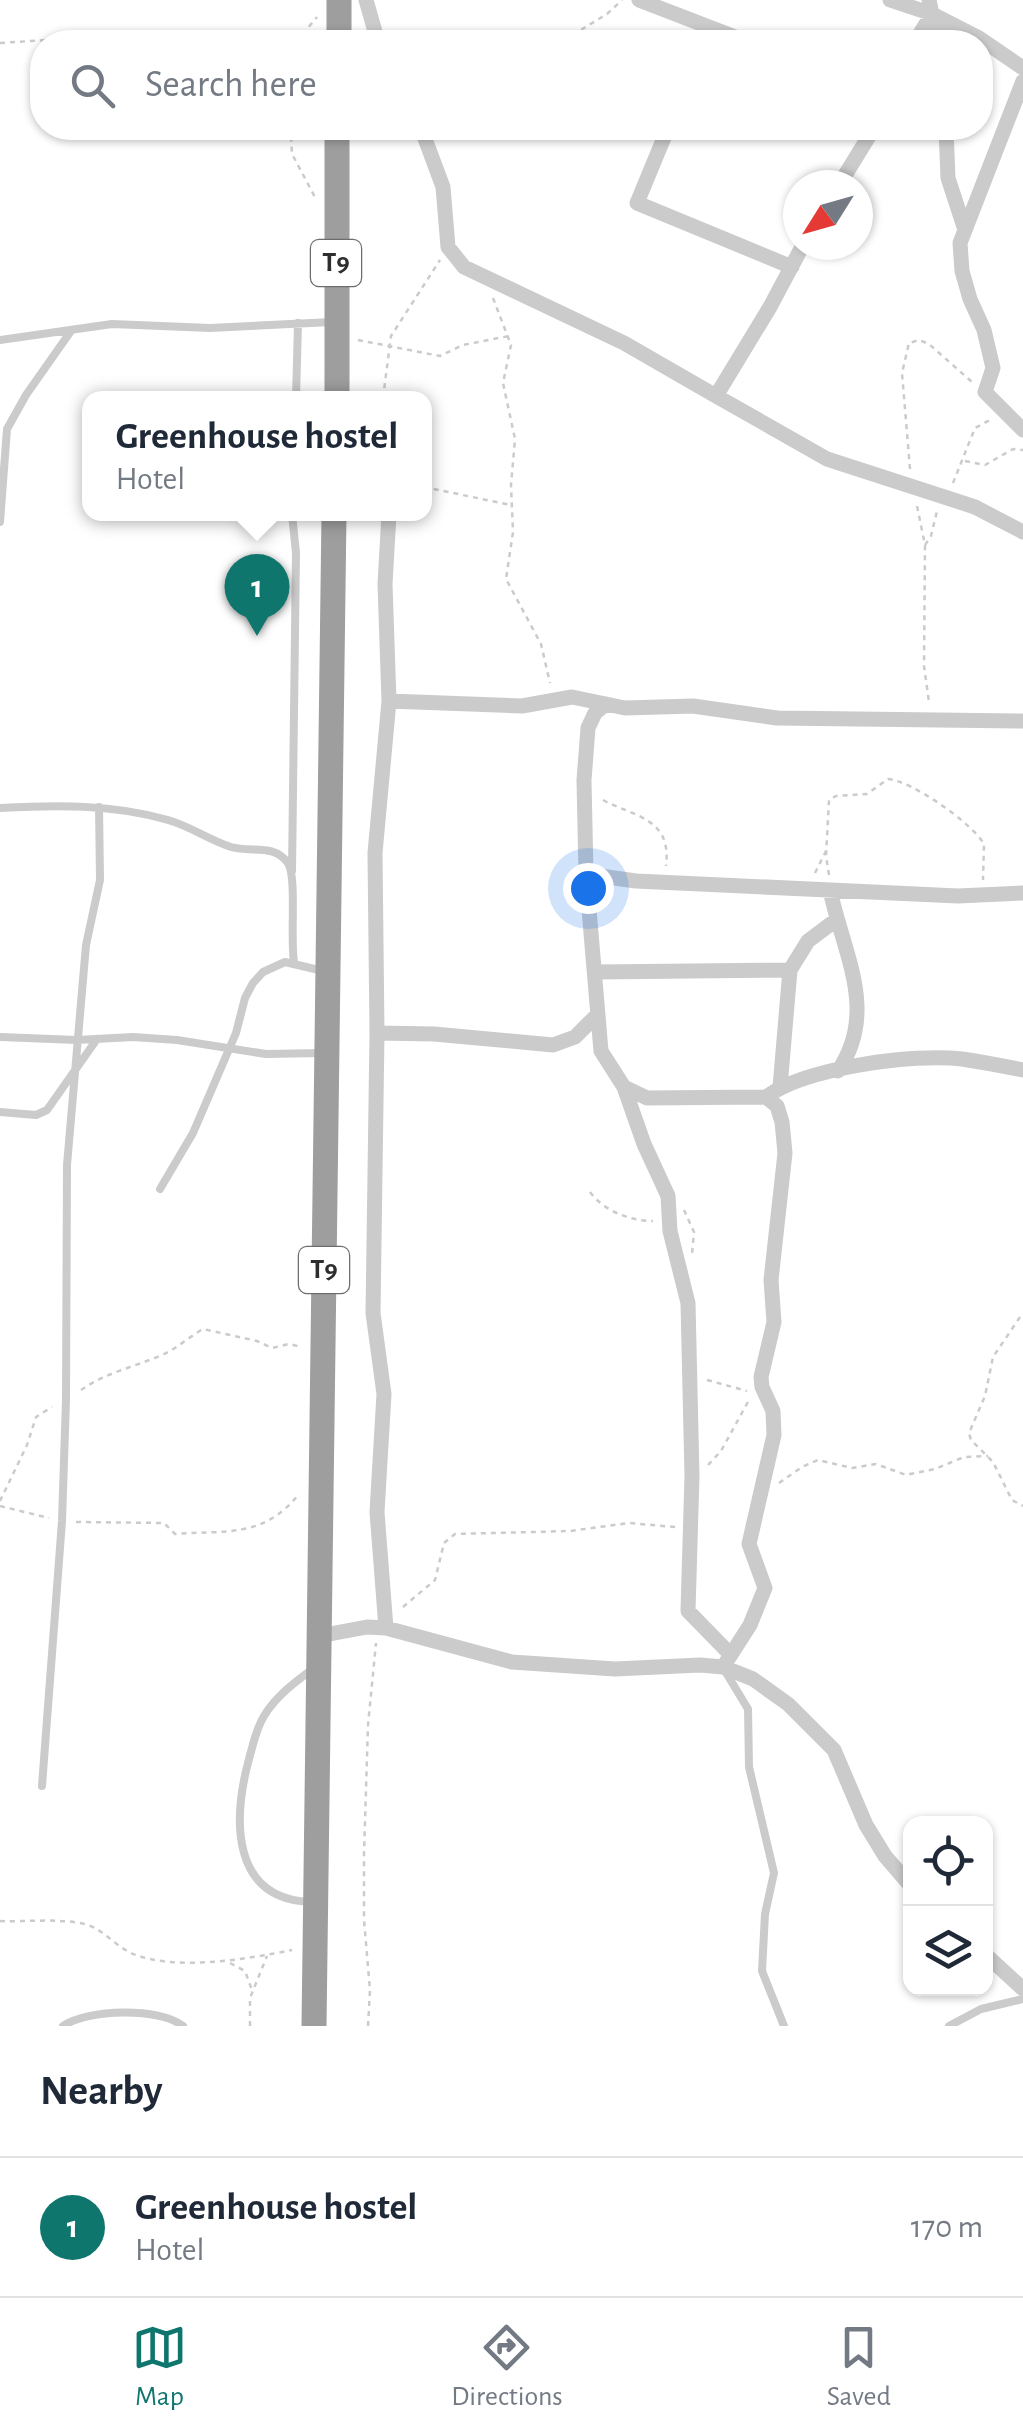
<!DOCTYPE html>
<html lang="en">
<head>
<meta charset="utf-8">
<style>
  :root { --surface:#fff; --page:#f2f2f3; --text:#1f2937; --muted:#747a83; --line:#e0e1e3; --accent:#0f766e }
  body { margin:0; font-family:"Alegreya Sans",sans-serif; background:var(--page); color:var(--text) }
  .controls { position:absolute; right:30px; bottom:30px; display:grid; overflow:hidden; border-radius:20px; box-shadow:0 2px 8px #0004 }
  .controls button { width:90px; height:90px; display:grid; place-items:center; padding:0; border:0; border-bottom:2px solid var(--line); background:var(--surface); color:var(--text); font:50px sans-serif }
  .compass { position:absolute; left:783px; top:170px; width:90px; height:90px; border-radius:50%; background:var(--surface); box-shadow:0 2px 8px #0004; rotate:233deg }
  .you { position:absolute; left:588px; top:888px; width:35px; height:35px; margin:-25px; border:8px solid #fff; border-radius:50%; background:#1a73e8; box-shadow:0 0 0 15px #1a73e833 }
  .badge { display:grid; place-items:center; width:65px; height:65px; border-radius:50%; background:var(--accent); color:#fff; font-size:32px; font-weight:700 }
  .pin { position:absolute; translate:-50% -82px; filter:drop-shadow(0 2px 5px #0008) }
  .pin::after { content:''; position:absolute; top:52px; width:35px; height:30px; background:inherit; clip-path:polygon(0 0,100% 0,50% 100%) }
  .popup { position:absolute; left:82px; top:391px; width:350px; height:130px; box-sizing:border-box; display:grid; place-content:center; border-radius:20px; background:var(--surface); filter:drop-shadow(0 2px 8px #0005); font-size:32px; white-space:nowrap; color:var(--muted) }
  .popup b { font-size:38px; color:var(--text) }
  .popup::after { content:''; position:absolute; left:50%; top:100%; margin-left:-20px; border:20px solid transparent; border-top-color:var(--surface) }
  .list { margin:0; padding:0; list-style:none }
  h2 { display:flex; justify-content:space-between; align-items:center; height:130px; margin:0; padding:0 40px; font-size:42px }
  h2 small { font-size:32px; font-weight:400; color:var(--muted) }
  .list li { display:grid; grid-template-columns:65px 1fr auto; gap:30px; align-items:center; box-sizing:border-box; height:140px; padding:0 40px; border-top:2px solid var(--line) }
  .list b { display:block; font-size:38px; white-space:nowrap }
  .list p { margin:0; font-size:32px; white-space:nowrap; color:var(--muted) }
  .list em { font-size:32px; font-style:normal; color:var(--muted) }
  .icon { flex:none; width:55px; height:55px; fill:none; stroke:currentColor; stroke-width:2; stroke-linecap:round; stroke-linejoin:round }
  .map { position:relative; flex:none; width:1023px; height:2026px; overflow:hidden }
  .search { position:absolute; background:var(--surface); box-shadow:0 2px 8px #0004; left:30px; right:30px; top:30px; height:110px; display:flex; align-items:center; gap:25px; box-sizing:border-box; padding:0 35px; border-radius:40px; color:var(--muted); font-size:38px }
  .sheet { height:270px; background:var(--surface) }
  nav { display:flex; justify-content:space-around; align-items:center; box-sizing:border-box; height:140px; border-top:2px solid var(--line); background:var(--surface); font-size:28px; color:var(--muted) }
  nav a { display:grid; justify-items:center; gap:5px }
  nav .on { color:var(--accent) }
  .map>svg:first-child { display:block }
  .lines { fill:none; stroke-linecap:round; stroke-linejoin:round }
  .path { stroke:#cbcbcb; stroke-width:2.5; stroke-dasharray:5 5; stroke-linecap:butt }
  .service { stroke:#cbcbcb; stroke-width:8 }
  .minor { stroke:#cbcbcb; stroke-width:15 }
  .trunk { stroke:#9e9e9e; stroke-width:25 }
  .labels { text-anchor:middle; dominant-baseline:central; stroke-width:10; stroke-linejoin:round; paint-order:stroke }
  .shield { fill:#fff; stroke:#6d6d6d; stroke-width:2.5 }
  .shield-label { font-size:28px; font-weight:bold; fill:#2e2e2e }
</style>
</head>
<body>
<div class="map">
<svg width="1023" height="2026" viewBox="0 0 1023 2026">
  <rect width="100%" height="100%" fill="#fff"/>
  <g class="lines">
    <path class="path" d="M296 42 317 17
      M513 42 574 34 607 14 622 0
      M0 43 46 40 75 42
      M286 128 291 137 292 154 316 199
      M493 298 511 345 503 383 515 439 511 485 513 532 506 579 541 644 550 683
      M358 340 440 356 463 345 509 336
      M383 398 391 336 440 260
      M965 461 985 465 1013 449 1023 450
      M910 469 902 373 909 343 919 340 929 344 972 382
      M953 483 975 428 990 420
      M424 487 511 505
      M917 506 925 545 924 666 929 702
      M925 545 931 536 937 511
      M603 800C635 817 672 818 666 866
      M815 873 827 849
      M829 875 826 856 829 800 836 796 867 794 888 779C912 781 972 823 984 844L983 880
      M590 1192C604 1211 630 1221 653 1221
      M684 1210 694 1232 692 1254
      M1020 1317 993 1357 985 1396 969 1433 971 1440 993 1462 1012 1500 1023 1506
      M707 1380 747 1391
      M81 1390C105 1373 134 1367 162 1355 176 1349 189 1337 203 1329L257 1341 272 1348 289 1344 302 1347
      M708 1465 721 1451 749 1400
      M779 1483 802 1467 818 1460 852 1468 876 1464 906 1475 935 1469 964 1457 988 1456
      M0 1501 27 1445 36 1417 52 1407
      M0 1506 49 1518
      M76 1522 164 1523 175 1534C225 1530 263 1539 299 1494
      M403 1607 435 1580 444 1543 455 1534 570 1531 629 1523 675 1527
      M0 1921C27 1922 59 1918 85 1924 103 1929 114 1945 131 1953 174 1972 247 1959 292 1950
      M230 1963 245 1971 252 1990
      M250 2026V1998L267 1956
      M368 2026 370 1990 364 1920V1854L368 1725 376 1643"/>
    <path class="service" d="M0 340 112 324 210 328 332 322
      M296 398 298 323
      M292 514 296 553 292 871
      M0 522 7 429 26 395 71 331
      M0 808C57 805 113 804 168 820 190 826 209 840 231 847 252 853 273 843 288 863 297 877 290 939 294 962
      M0 1037 77 1040 133 1037 177 1040 266 1054 324 1053
      M0 1112 36 1115 47 1110 97 1039
      M160 1189 193 1133 236 1033 245 998 253 983 263 972 285 962 323 971
      M725 1671 748 1709 749 1767 774 1873 765 1914 762 1971 784 2026
      M42 1786 62 1521 66 1400 67 1165 86 945 100 880 99 807
      M311 1902C230 1899 233 1818 249 1759 253 1745 256 1729 264 1716 276 1696 295 1682 314 1668
      M63 2026C88 2009 159 2007 183 2026
      M949 2026 981 2009 1023 1999"/>
    <path class="minor" d="M366 0 378 42
      M639 0 748 42
      M890 0 932 14
      M929 0 932 14 979 38 1023 68
      M932 14 942 42
      M915 42 932 14
      M1023 81 960 243 962 271 970 299 984 330 993 368 985 392 1023 430
      M421 128 443 187 448 247 464 267 624 343 716 396 770 307 803 245
      M668 128 637 203 792 267
      M946 128 948 178 964 227
      M839 185 874 128
      M716 396 827 459 975 507 1023 532
      M389 701 522 706 572 697 625 708 693 706 777 718 1023 721
      M606 704 595 713 588 728 584 780 586 874 601 1051 624 1087 647 1098 766 1097 777 1106 782 1122 785 1153 771 1280 774 1322 761 1377 762 1387 773 1411 774 1435 749 1544 765 1588 750 1625 723 1667
      M586 874 636 881 958 896 1023 893
      M830 890C843 953 879 1011 838 1071
      M596 972 790 970
      M377 1033 434 1034 553 1045 575 1037 597 1015
      M624 1087 644 1144 668 1196 670 1231 688 1303 692 1476 688 1611 731 1655
      M780 1087 790 970 808 941 836 920
      M766 1097C805 1068 913 1053 962 1059 982 1062 1003 1066 1023 1070
      M386 1628 377 1512 384 1394 373 1313 377 1033 375 853 389 701 385 584 389 514
      M319 1636 367 1627 386 1628 512 1662 615 1669 700 1665 723 1667 753 1679 788 1704 834 1750 866 1825 885 1856 910 1885
      M986 1955 1023 1989"/>
    <path class="trunk" d="M339 42V0
      M337 398V128
      M314 2026 334 514"/>
  </g>
  <g class="labels">
    <g class="shield">
      <rect x="311" y="240" width="50" height="46" rx="8"/>
      <rect x="299" y="1247" width="50" height="46" rx="8"/>
    </g>
    <g class="shield-label">
      <text x="336" y="263">T9</text>
      <text x="324" y="1270">T9</text>
    </g>
  </g>
</svg>
<div class="controls">
<button><svg class="icon" aria-label="locate" viewBox="0 0 24 24"><circle cx="12" cy="12" r="6"/><path d="M12 2v4M12 18v4M2 12h4M18 12h4"/></svg></button>
<button><svg class="icon" aria-label="layers" viewBox="0 0 24 24"><path d="M12 4l9 5-9 5-9-5zM3 14l9 5 9-5"/></svg></button>
</div>
<svg class="compass" viewBox="-18 -18 36 36"><path d="M0-13l5 13h-10z" fill="#e53935"/><path d="M0 13l5-13h-10z" fill="#747a83"/></svg>
<div class="you"></div>
<div class="pin badge" style="left:257px;top:636px">1</div>
<div class="popup"><b>Greenhouse hostel</b>Hotel</div>
<div class="search"><svg class="icon" aria-label="search" viewBox="0 0 24 24"><circle cx="10" cy="10" r="6"/><path d="M15 15l6 6"/></svg>Search here</div>
</div>
<section class="sheet">
<h2>Nearby<small></small></h2>
<ul class="list">
<li><span class="badge">1</span><div><b>Greenhouse hostel</b><p>Hotel</p></div><em>170 m</em></li>
</ul>
</section>
<nav>
<a class="on"><svg class="icon" aria-label="map" viewBox="0 0 24 24"><path d="M3 6l6-2 6 2 6-2v14l-6 2-6-2-6 2zM9 4v14M15 6v14"/></svg>Map</a>
<a><svg class="icon" aria-label="directions" viewBox="0 0 24 24"><path d="M12 3l9 9-9 9-9-9zM9 14v-3h6M13 9l2 2-2 2"/></svg>Directions</a>
<a><svg class="icon" aria-label="saved" viewBox="0 0 24 24"><path d="M7 4h10v16l-5-4-5 4z"/></svg>Saved</a>
</nav>
</body>
</html>
